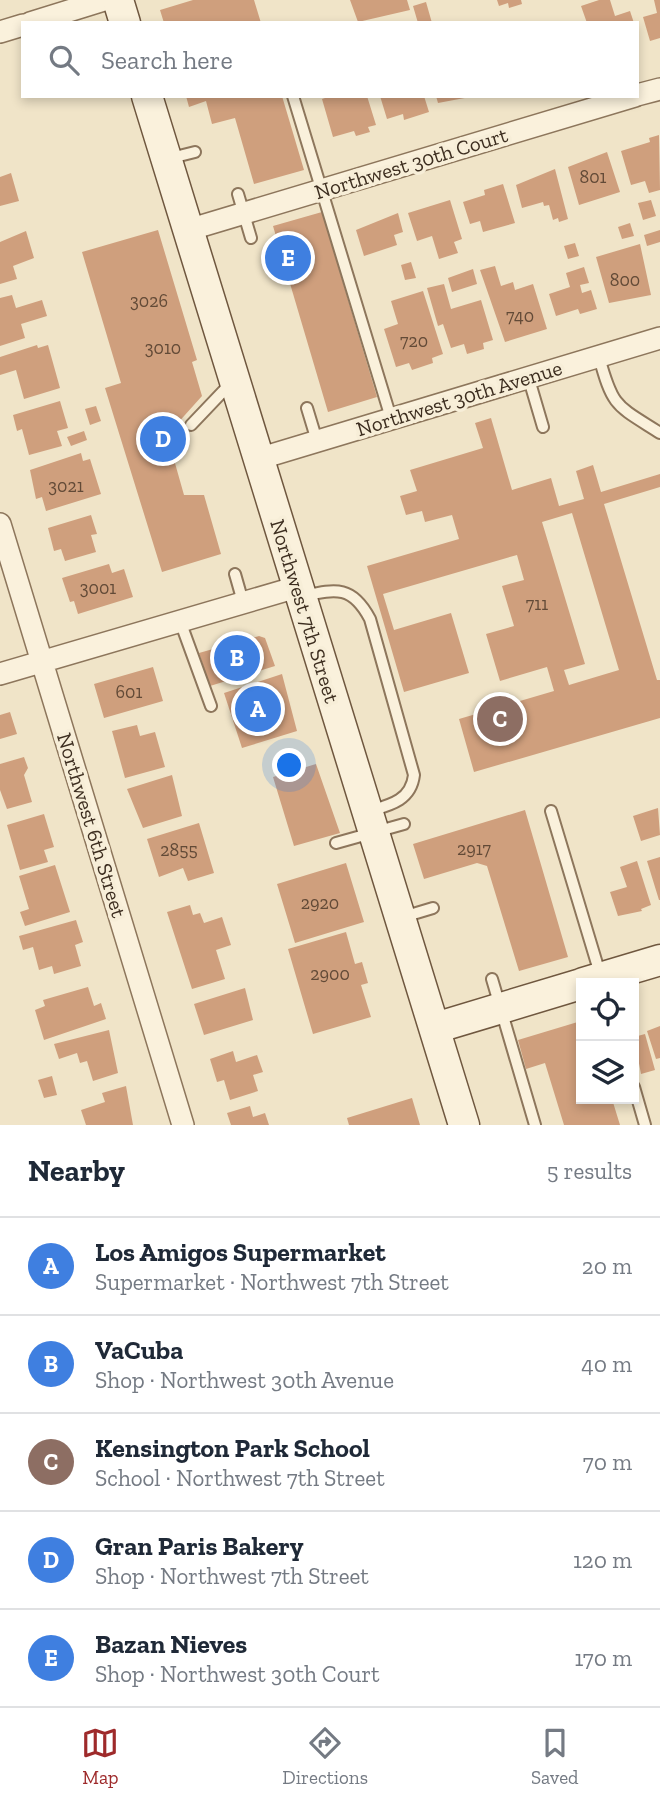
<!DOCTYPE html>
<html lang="en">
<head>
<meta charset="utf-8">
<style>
  :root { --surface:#fff; --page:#f6f6f7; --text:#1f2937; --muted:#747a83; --line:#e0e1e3; --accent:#9e2a2b }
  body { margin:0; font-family:"Zilla Slab",serif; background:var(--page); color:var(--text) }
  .controls { position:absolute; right:21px; bottom:21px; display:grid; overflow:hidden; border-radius:0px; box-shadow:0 4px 10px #0003 }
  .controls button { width:63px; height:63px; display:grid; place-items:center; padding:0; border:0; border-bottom:2px solid var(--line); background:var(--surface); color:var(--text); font:35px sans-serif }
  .you { position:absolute; left:290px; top:766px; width:24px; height:24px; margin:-18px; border:5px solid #fff; border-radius:50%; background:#1a73e8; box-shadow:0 0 0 10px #1a73e833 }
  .badge { display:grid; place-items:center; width:46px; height:46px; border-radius:50%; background:var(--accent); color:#fff; font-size:23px; font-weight:700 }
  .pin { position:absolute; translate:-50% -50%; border:4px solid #fff; box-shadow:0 2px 7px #0006 }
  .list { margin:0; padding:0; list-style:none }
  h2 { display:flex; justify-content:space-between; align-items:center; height:91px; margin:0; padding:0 28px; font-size:30px }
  h2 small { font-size:23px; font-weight:400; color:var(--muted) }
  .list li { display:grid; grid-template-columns:46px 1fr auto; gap:21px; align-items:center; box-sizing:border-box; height:98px; padding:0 28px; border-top:2px solid var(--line) }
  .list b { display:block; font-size:26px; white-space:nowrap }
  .list p { margin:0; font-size:23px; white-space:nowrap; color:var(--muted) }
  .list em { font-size:23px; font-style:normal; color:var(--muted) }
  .icon { flex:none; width:38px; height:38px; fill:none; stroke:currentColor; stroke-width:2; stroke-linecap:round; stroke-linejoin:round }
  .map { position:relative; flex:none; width:660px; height:1125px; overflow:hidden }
  .search { position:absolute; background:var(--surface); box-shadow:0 4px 10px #0003; left:21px; right:21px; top:21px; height:77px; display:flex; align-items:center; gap:18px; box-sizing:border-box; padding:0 24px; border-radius:0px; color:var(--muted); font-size:26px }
  .sheet { height:581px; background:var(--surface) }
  nav { display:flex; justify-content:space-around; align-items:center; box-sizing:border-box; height:98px; border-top:2px solid var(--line); background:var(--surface); font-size:19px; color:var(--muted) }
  nav a { display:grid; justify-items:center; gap:4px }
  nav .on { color:var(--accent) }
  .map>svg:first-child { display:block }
  .building { fill:#cf9f7d; fill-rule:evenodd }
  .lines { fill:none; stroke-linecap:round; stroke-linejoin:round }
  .lane-casing { stroke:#8d765c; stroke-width:14 }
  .street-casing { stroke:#8d765c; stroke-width:24 }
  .secondary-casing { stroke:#6f573f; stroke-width:33 }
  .lane { stroke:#faf1dc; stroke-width:10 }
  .street { stroke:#faf1dc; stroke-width:21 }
  .secondary { stroke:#faf1dc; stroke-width:30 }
  .labels { text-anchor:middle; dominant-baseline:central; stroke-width:7; stroke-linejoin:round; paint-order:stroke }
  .number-label { font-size:18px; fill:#624a37 }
  .street-label { font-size:21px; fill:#3d2e20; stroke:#f7eed8 }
</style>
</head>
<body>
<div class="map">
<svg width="660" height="1125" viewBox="0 0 660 1125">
  <rect width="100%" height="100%" fill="#f0e4c8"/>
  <path class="building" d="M193 0H254L261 23H164L160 10Z
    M350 0H407L410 10 358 22Z
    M497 0H521L522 4 509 8 508 3 499 6Z
    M599 0H610L615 16 630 11 634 23H587L581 6Z
    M654 0H660V38L650 41 643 17 657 13Z
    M426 2 432 23H418L413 6Z
    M186 96H282L304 170 254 184 235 118 212 124 206 101 189 107Z
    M331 96H367L376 125 368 127 370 132 356 136 354 131 333 137 322 99Z
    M380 96H424L429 112 404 120 403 114 387 119Z
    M436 96H470V97L438 103Z
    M659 135 660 190 649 193 645 181 631 185 621 151 650 142 649 138Z
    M607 152 620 192 579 205 568 167Z
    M555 169 568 219 559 222 558 218 553 220 549 205 544 206 543 202 522 208 516 185Z
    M11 173 19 201 0 206V177Z
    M503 184 515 223 483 232 480 221 470 224 463 202 485 195 484 190Z
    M450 200 462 239 454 242 458 253 439 259 432 236 417 241 408 213Z
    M651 200 656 216 643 220 638 203Z
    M322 212 377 397 328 412 273 226Z
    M398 213 403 232 394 235 397 245 364 256 356 230Z
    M630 223 634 236 622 239 618 227Z
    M158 230 197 360 192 362 202 396 167 435 184 495H204L221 554 162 572 105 388 121 383 82 252Z
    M660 230V242L647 246 644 235Z
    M26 231 34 258 13 266 17 279 0 284V242Z
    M575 243 579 256 568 259 564 246Z
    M640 244 651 295 609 303 596 257Z
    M411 262 416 278 405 280 401 265Z
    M495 266 501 286 513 282 515 290 533 284 547 329 505 342 480 270Z
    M584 267 589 283 580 285 582 293 591 290 597 309 580 314 578 309 556 316 549 294 570 287 566 273Z
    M473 269 477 284 452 292 448 278Z
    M444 284 451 309 481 300 493 340 483 343 484 349 467 354 464 344 451 348 443 324 438 326 427 288Z
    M423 291 443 354 432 358 433 363 412 370 409 363 396 367 384 329 398 324 391 301Z
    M12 295 16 308 42 300 47 316 21 324 25 338 0 346V298Z
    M37 345 38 348 48 345 60 388 24 399 16 370 0 375V357Z
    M60 401 68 428 57 431 62 446 29 455 22 429 17 431 13 415Z
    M96 406 101 421 90 425 85 409Z
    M491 418 512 490 551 478 559 506 584 499 576 471 593 465 601 492 660 474V487L604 504 657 680H660V718L474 772 459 719 554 691 547 667 500 681 486 634 514 626 502 586 524 580 517 555 383 594 394 630 451 613 469 673 404 692 367 566 459 539 452 515 425 522 422 511 406 515 400 496 417 491 410 470 483 448 475 423ZM572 513 619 670 569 685 564 670 585 664 542 522Z
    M84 431 87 440 71 446 67 437Z
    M81 453 83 461 90 459 101 494 46 511 42 497 36 499 30 470Z
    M91 515 97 534 91 535 96 552 65 561 61 549 54 551 48 528Z
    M109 564 112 573 124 569 133 597 78 614 74 601 70 602 62 578Z
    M259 636 265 638 275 666 210 686 199 653Z
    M153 667 163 701 104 718 94 684Z
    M282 674 297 731 242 748 224 693Z
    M10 712 17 734 0 739V715Z
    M137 725 140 736 155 732 165 767 125 778 112 731Z
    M24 757 28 768 24 775 32 802 7 809 0 790V764Z
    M316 764 340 833 294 846 273 777Z
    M172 775 182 816 143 828 127 789Z
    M658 808 660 835 641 841 633 816Z
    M525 810 568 957 519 971 487 866 477 863 424 879 413 844Z
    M44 814 54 847 44 850 48 862 20 870 7 825Z
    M199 823 214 873 188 881 183 868 159 877 147 839Z
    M660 857V900H659L647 861Z
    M637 861 651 905 641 909 642 911 618 916 610 892 627 887 620 867Z
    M346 863 364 922 295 943 277 884Z
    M55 865 70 912 25 926 20 912 29 909 19 876Z
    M190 905 193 915 200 913 204 923 222 917 231 945 216 950 225 979 192 989 167 912Z
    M76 920 83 942 75 945 81 966 54 974 52 966 39 970 33 947 23 950 19 936Z
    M346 932 355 964 362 962 368 983 361 985 371 1017 313 1034 288 949Z
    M88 987 94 1006 101 1003 106 1019 44 1040 35 1010 45 1006 43 1000Z
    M245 988 253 1020 204 1035 194 1004Z
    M581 1021V1099H612L620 1125H564L545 1063 526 1069 518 1040Z
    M660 1026V1058L656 1059 647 1031Z
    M109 1030 118 1073 93 1081 87 1061 80 1063 77 1053 59 1059 54 1044Z
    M645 1034 655 1070 641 1074 634 1037Z
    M233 1051 236 1062 257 1055 263 1072 253 1075 258 1091 230 1100 224 1080 217 1082 210 1059Z
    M52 1076 57 1095 44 1098 38 1080Z
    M126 1086 133 1125H86L81 1110 105 1102 102 1093Z
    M412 1098 420 1125H349L347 1118Z
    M250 1106 253 1117 265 1113 269 1125H231L227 1113Z"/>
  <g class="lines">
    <g class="lane-casing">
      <path id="lane" d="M293 96 391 418
        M167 159 195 152
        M238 194 251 238
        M599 357C613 408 616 405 660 433
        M528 376 543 427
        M307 408 317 441
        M191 425 231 383
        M235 574 243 602
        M303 596C336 589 352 585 370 619L414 775C411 800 391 805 370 811
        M180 621 211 706
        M551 811 601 977
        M336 843 404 824
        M403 917 433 908
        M492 979 535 1125
        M634 1087 645 1125"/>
    </g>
    <g class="street-casing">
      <path id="street" d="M30 23 104 0
        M0 32 23 25
        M637 95 660 89
        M188 230 635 96
        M258 459 660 338
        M0 524 183 1125
        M0 674 297 587"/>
    </g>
    <g class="secondary-casing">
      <path id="secondary" d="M118 0 125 23
        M147 96 464 1125
        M583 983 660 960
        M435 1028 581 984"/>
    </g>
    <use href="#lane" class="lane"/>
    <use href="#street" class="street"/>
    <use href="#secondary" class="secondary"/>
  </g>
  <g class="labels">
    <g class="number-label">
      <text x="593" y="177">801</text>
      <text x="625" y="280">800</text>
      <text x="149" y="301">3026</text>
      <text x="520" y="316">740</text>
      <text x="414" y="341">720</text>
      <text x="163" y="348">3010</text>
      <text x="66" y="486">3021</text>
      <text x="98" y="588">3001</text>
      <text x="537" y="604">711</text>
      <text x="129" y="692">601</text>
      <text x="474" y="849">2917</text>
      <text x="179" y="850">2855</text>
      <text x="320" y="903">2920</text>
      <text x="330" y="974">2900</text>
    </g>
    <g class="street-label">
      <text transform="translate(411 163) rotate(-17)">Northwest 30th Court</text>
      <text transform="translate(459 398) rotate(-17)">Northwest 30th Avenue</text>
      <text transform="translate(305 611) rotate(73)">Northwest 7th Street</text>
      <text transform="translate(92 825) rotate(73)">Northwest 6th Street</text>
    </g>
  </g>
</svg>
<div class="controls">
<button><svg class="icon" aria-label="locate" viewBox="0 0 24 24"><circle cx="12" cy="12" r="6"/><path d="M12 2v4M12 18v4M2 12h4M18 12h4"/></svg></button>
<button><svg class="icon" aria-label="layers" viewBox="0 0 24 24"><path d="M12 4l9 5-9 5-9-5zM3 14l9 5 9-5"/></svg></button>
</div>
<div class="you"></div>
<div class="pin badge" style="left:258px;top:709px;background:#3f7fe0">A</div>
<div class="pin badge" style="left:237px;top:658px;background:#3f7fe0">B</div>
<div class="pin badge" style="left:500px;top:719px;background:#8d6e63">C</div>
<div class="pin badge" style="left:163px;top:439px;background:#3f7fe0">D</div>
<div class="pin badge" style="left:288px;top:258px;background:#3f7fe0">E</div>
<div class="search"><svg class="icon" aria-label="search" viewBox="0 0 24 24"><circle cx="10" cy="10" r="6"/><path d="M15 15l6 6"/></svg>Search here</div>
</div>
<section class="sheet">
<h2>Nearby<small>5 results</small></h2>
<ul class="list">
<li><span class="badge" style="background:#3f7fe0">A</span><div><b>Los Amigos Supermarket</b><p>Supermarket · Northwest 7th Street</p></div><em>20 m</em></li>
<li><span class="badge" style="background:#3f7fe0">B</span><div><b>VaCuba</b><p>Shop · Northwest 30th Avenue</p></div><em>40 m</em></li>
<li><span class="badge" style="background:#8d6e63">C</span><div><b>Kensington Park School</b><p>School · Northwest 7th Street</p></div><em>70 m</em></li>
<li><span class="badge" style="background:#3f7fe0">D</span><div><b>Gran Paris Bakery</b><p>Shop · Northwest 7th Street</p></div><em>120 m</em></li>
<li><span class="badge" style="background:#3f7fe0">E</span><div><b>Bazan Nieves</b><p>Shop · Northwest 30th Court</p></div><em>170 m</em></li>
</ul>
</section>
<nav>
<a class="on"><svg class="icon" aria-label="map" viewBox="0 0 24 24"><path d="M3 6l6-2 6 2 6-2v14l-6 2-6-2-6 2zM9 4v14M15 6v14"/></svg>Map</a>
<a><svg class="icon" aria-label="directions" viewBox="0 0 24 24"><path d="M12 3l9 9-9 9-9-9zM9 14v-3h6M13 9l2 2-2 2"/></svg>Directions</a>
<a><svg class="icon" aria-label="saved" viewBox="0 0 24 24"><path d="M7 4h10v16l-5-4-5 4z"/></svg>Saved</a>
</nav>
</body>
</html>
